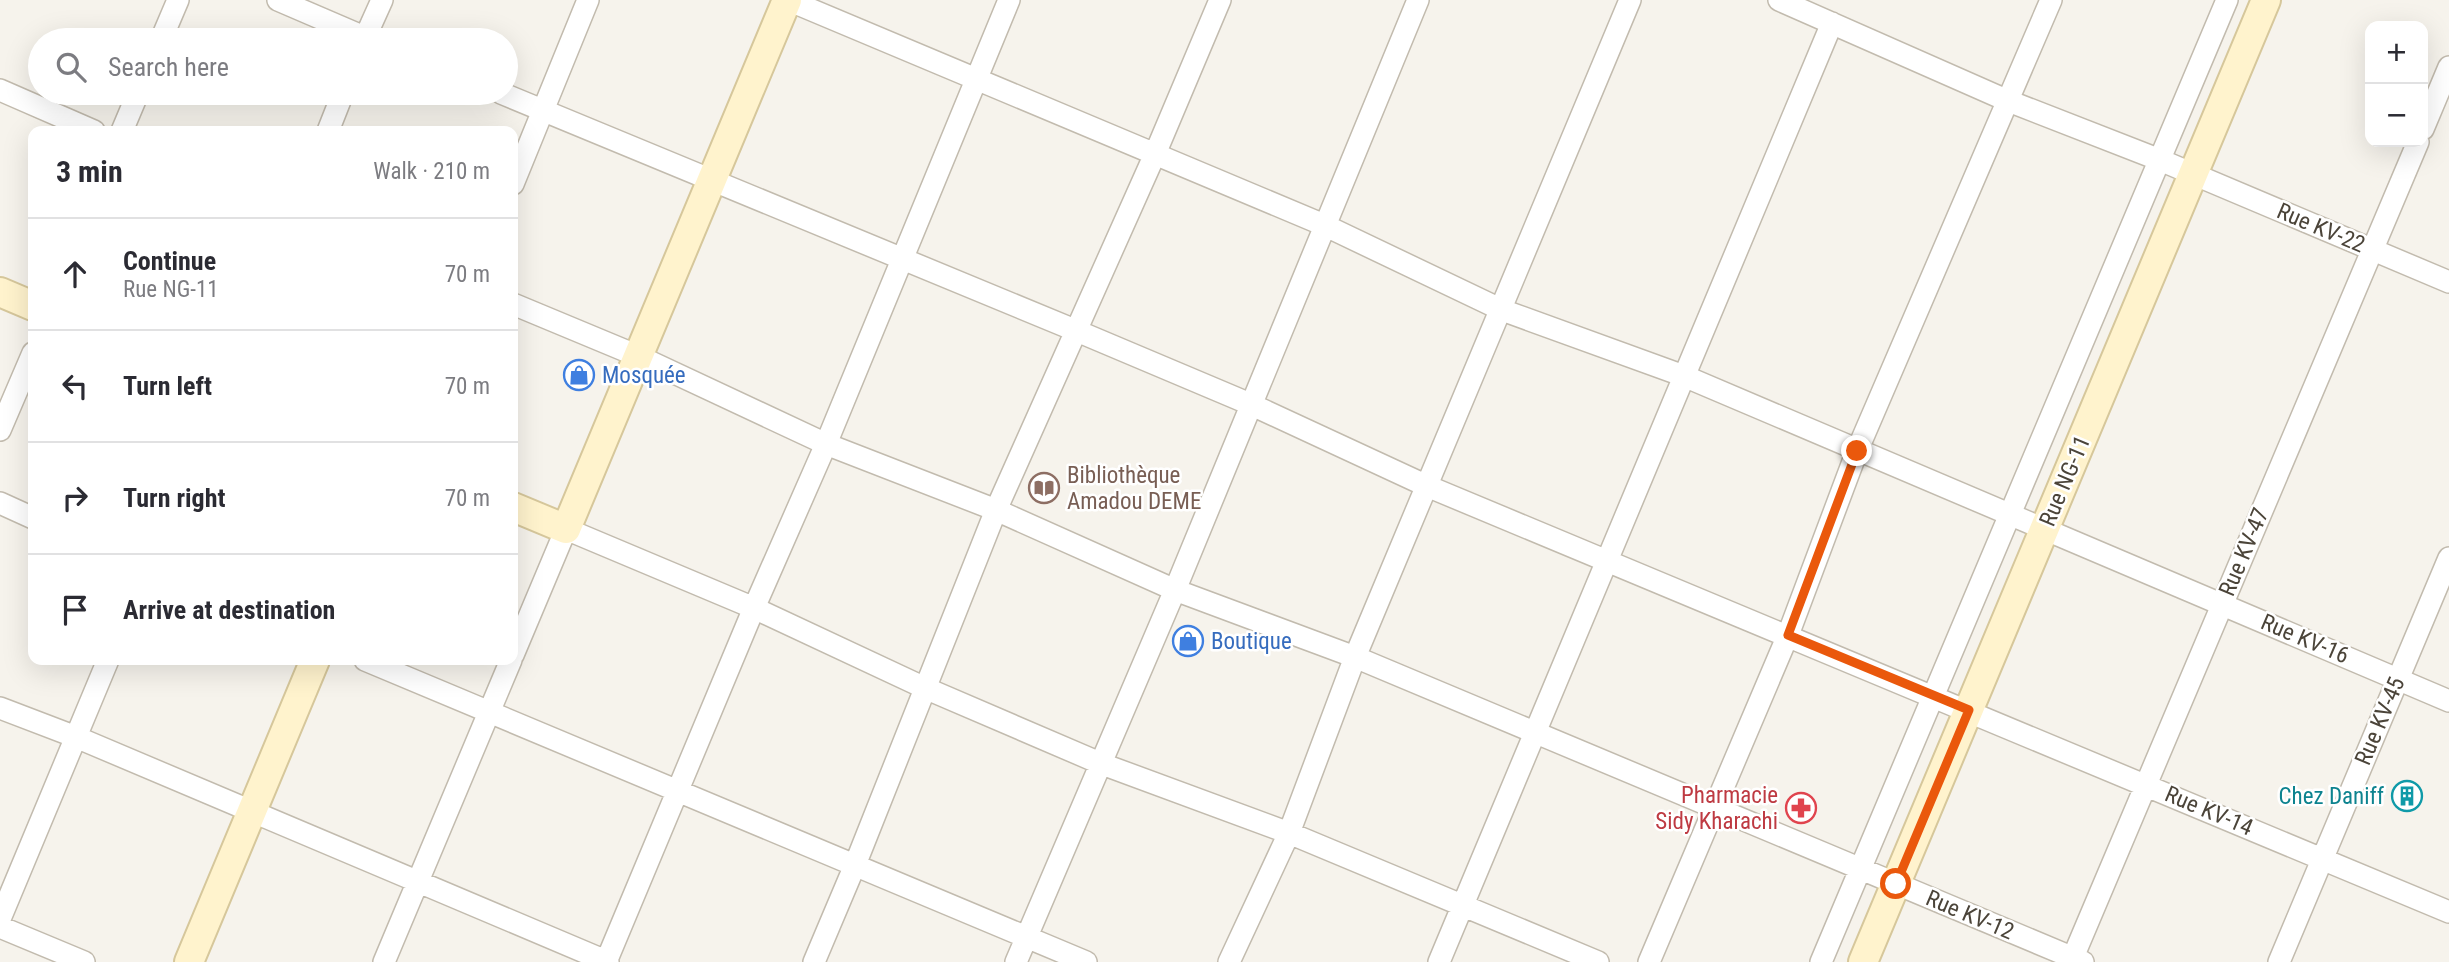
<!DOCTYPE html>
<html lang="en">
<head>
<meta charset="utf-8">
<style>
  :root { --surface:#fff; --page:#f2f2f3; --text:#2b2b33; --muted:#7c7c81; --line:#e1e1e2 }
  body { margin:0; font-family:"Roboto Condensed",sans-serif; background:var(--page); color:var(--text) }
  .controls { position:absolute; right:21px; top:21px; display:grid; overflow:hidden; border-radius:14px; box-shadow:0 7px 28px #0002 }
  .controls button { width:63px; height:63px; display:grid; place-items:center; padding:0; border:0; border-bottom:2px solid var(--line); background:var(--surface); color:var(--text); font:35px sans-serif }
  .stop { position:absolute; width:21px; height:21px; margin:-16px; border:5px solid #ea580c; border-radius:50%; background:#fff }
  .stop.end { background:#ea580c; border-color:#fff; box-shadow:0 2px 7px #0008 }
  .list { margin:0; padding:0; list-style:none }
  h2 { display:flex; justify-content:space-between; align-items:center; height:91px; margin:0; padding:0 28px; font-size:30px }
  h2 small { font-size:23px; font-weight:400; color:var(--muted) }
  .list li { display:grid; grid-template-columns:46px 1fr auto; gap:21px; align-items:center; box-sizing:border-box; height:112px; padding:0 28px; border-top:2px solid var(--line) }
  .list b { display:block; font-size:26px; white-space:nowrap }
  .list p { margin:0; font-size:23px; white-space:nowrap; color:var(--muted) }
  .list em { font-size:23px; font-style:normal; color:var(--muted) }
  .icon { flex:none; width:38px; height:38px; fill:none; stroke:currentColor; stroke-width:2; stroke-linecap:round; stroke-linejoin:round }
  .map { position:relative; flex:none; width:2449px; height:962px; overflow:hidden }
  .search { position:absolute; background:var(--surface); box-shadow:0 7px 28px #0002; left:28px; top:28px; width:490px; height:77px; display:flex; align-items:center; gap:18px; box-sizing:border-box; padding:0 24px; border-radius:38px; color:var(--muted); font-size:26px }
  .panel { position:absolute; background:var(--surface); box-shadow:0 7px 28px #0002; left:28px; top:126px; width:490px; height:539px; border-radius:14px }
  .map>svg:first-child { display:block }
  .lines { fill:none; stroke-linecap:round; stroke-linejoin:round }
  .street-casing { stroke:#c2bbae; stroke-width:24 }
  .secondary-casing { stroke:#d6c79b; stroke-width:32 }
  .street { stroke:#fff; stroke-width:21 }
  .secondary { stroke:#fff3cd; stroke-width:28 }
  .route { stroke:#ea580c; stroke-width:9 }
  .labels { text-anchor:middle; dominant-baseline:central; stroke-width:5; stroke-linejoin:round; paint-order:stroke }
  .street-label { font-size:23px; fill:#4b4439; stroke:#fff }
  .shop-label { font-size:23px; fill:#366cbe; stroke:#fff; text-anchor:start }
  .education-label { font-size:23px; fill:#785e54; stroke:#fff; text-anchor:start }
  .health-label { font-size:23px; fill:#be3a42; stroke:#fff; text-anchor:end }
  .culture-label { font-size:23px; fill:#0d838f; stroke:#fff; text-anchor:end }
</style>
</head>
<body>
<div class="map">
<svg width="2449" height="962" viewBox="0 0 2449 962">
  <rect width="100%" height="100%" fill="#f6f3ec"/>
  <g class="lines">
    <g class="street-casing">
      <path id="street" d="M278 0 371 40
        M788 0 1324 225 1502 310 1684 376 2449 701
        M1779 0 2006 100 2160 160 2449 282
        M161 40 178 0
        M364 40 382 0
        M0 90 94 131
        M501 93 1077 331 1250 404 1427 486 2449 912
        M2423 129 2449 67
        M122 131 138 93
        M328 131 343 93
        M513 184 588 0
        M513 304 638 356 826 444 996 510 1175 590 1355 657 2083 962
        M0 430 33 353
        M0 503 33 518
        M513 655 566 529 754 608 925 688 1102 764 1289 833 1598 962
        M365 660 1086 962
        M0 708 76 737 608 962
        M0 919 108 660
        M0 927 84 962
        M384 962 511 660
        M606 962 754 608 826 444 1009 0
        M814 962 855 865 996 510 1155 154 1220 0
        M1016 962 1175 590 1418 0
        M1229 962 1289 833 1355 657 1630 0
        M1439 962 1832 23
        M1649 962 1788 635 1857 451 2051 0
        M1821 962 2227 0
        M2071 962 2418 142
        M2279 962 2449 558"/>
    </g>
    <g class="secondary-casing">
      <path id="secondary" d="M0 292 33 306
        M513 507 566 529 787 0
        M189 962 315 660
        M1863 962 2266 0"/>
    </g>
    <use href="#street" class="street"/>
    <use href="#secondary" class="secondary"/>
  </g>
  <g class="lines">
    <path class="route" d="M1857 451 1788 635 1969 710 1896 884"/>
  </g>
  <defs>
    <g id="shop-ring" transform="scale(1.575)"><circle r="9.5" fill="#fff" stroke="#3f7fe0" stroke-width="1.5"/><path d="M-5-2.5h2.3a2.7 3.5 0 0 1 5.4 0H5L5.5 6h-11ZM-1.5-2.5h3a1.5 2.3 0 0 0-3 0Z" fill="#3f7fe0"/></g>
    <g id="library-ring" transform="scale(1.575)"><circle r="9.5" fill="#fff" stroke="#8d6e63" stroke-width="1.5"/><path d="M-6-4Q-3-5.5-.7-3.5V5Q-3 3-6 4ZM6-4Q3-5.5 .7-3.5V5Q3 3 6 4Z" fill="#8d6e63"/></g>
    <g id="building-ring" transform="scale(1.575)"><circle r="9.5" fill="#fff" stroke="#0f9aa8" stroke-width="1.5"/><path d="M-4-6H4V6H1V3H-1V6H-4ZM-2.5-4.3h1.7v1.8h-1.7ZM.8-4.3h1.7v1.8H.8ZM-2.5-1h1.7V.8h-1.7ZM.8-1h1.7V.8H.8Z" fill="#0f9aa8"/></g>
    <g id="pharmacy-ring" transform="scale(1.575)"><circle r="9.5" fill="#fff" stroke="#e0444e" stroke-width="1.5"/><path d="M-2-6h4v4h4v4h-4v4h-4v-4h-4v-4h4Z" fill="#e0444e"/></g>
  </defs>
  <g fill-rule="evenodd">
    <use href="#shop-ring" x="579" y="375"/>
    <use href="#library-ring" x="1044" y="488"/>
    <use href="#shop-ring" x="1188" y="641"/>
    <use href="#building-ring" x="2407" y="796"/>
    <use href="#pharmacy-ring" x="1801" y="808"/>
  </g>
  <g class="labels">
    <g class="street-label">
      <text transform="translate(2321 228) rotate(23)">Rue KV-22</text>
      <text transform="translate(2065 481) rotate(-67)">Rue NG-11</text>
      <text transform="translate(2244 552) rotate(-67)">Rue KV-47</text>
      <text transform="translate(2305 639) rotate(23)">Rue KV-16</text>
      <text transform="translate(2380 721) rotate(-67)">Rue KV-45</text>
      <text transform="translate(2209 811) rotate(23)">Rue KV-14</text>
      <text transform="translate(1970 915) rotate(23)">Rue KV-12</text>
    </g>
    <g class="shop-label">
      <text x="602" y="375">Mosquée</text>
      <text x="1211" y="641">Boutique</text>
    </g>
    <g class="education-label">
      <text x="1067" y="475">Bibliothèque<tspan x="1067" dy="26">Amadou DEME</tspan></text>
    </g>
    <g class="health-label">
      <text x="1778" y="795">Pharmacie<tspan x="1778" dy="26">Sidy Kharachi</tspan></text>
    </g>
    <g class="culture-label">
      <text x="2384" y="796">Chez Daniff</text>
    </g>
  </g>
</svg>
<div class="controls">
<button>+</button>
<button>−</button>
</div>
<div class="stop" style="left:1896px;top:884px"></div>
<div class="stop end" style="left:1857px;top:451px"></div>
<div class="search"><svg class="icon" aria-label="search" viewBox="0 0 24 24"><circle cx="10" cy="10" r="6"/><path d="M15 15l6 6"/></svg>Search here</div>
<section class="panel">
<h2>3 min<small>Walk · 210 m</small></h2>
<ul class="list">
<li><svg class="icon" aria-label="ahead" viewBox="0 0 24 24"><path d="M12 20V5M6 11l6-6 6 6"/></svg><div><b>Continue</b><p>Rue NG-11</p></div><em>70 m</em></li>
<li><svg class="icon" aria-label="left" viewBox="0 0 24 24"><path d="M17 20v-9H6M10 6l-5 5 5 5"/></svg><div><b>Turn left</b></div><em>70 m</em></li>
<li><svg class="icon" aria-label="right" viewBox="0 0 24 24"><path d="M7 20v-9h11M14 6l5 5-5 5"/></svg><div><b>Turn right</b></div><em>70 m</em></li>
<li><svg class="icon" aria-label="arrive" viewBox="0 0 24 24"><path d="M6 21V4h12l-3 4 3 4H6"/></svg><div><b>Arrive at destination</b></div></li>
</ul>
</section>
</div>
</body>
</html>
